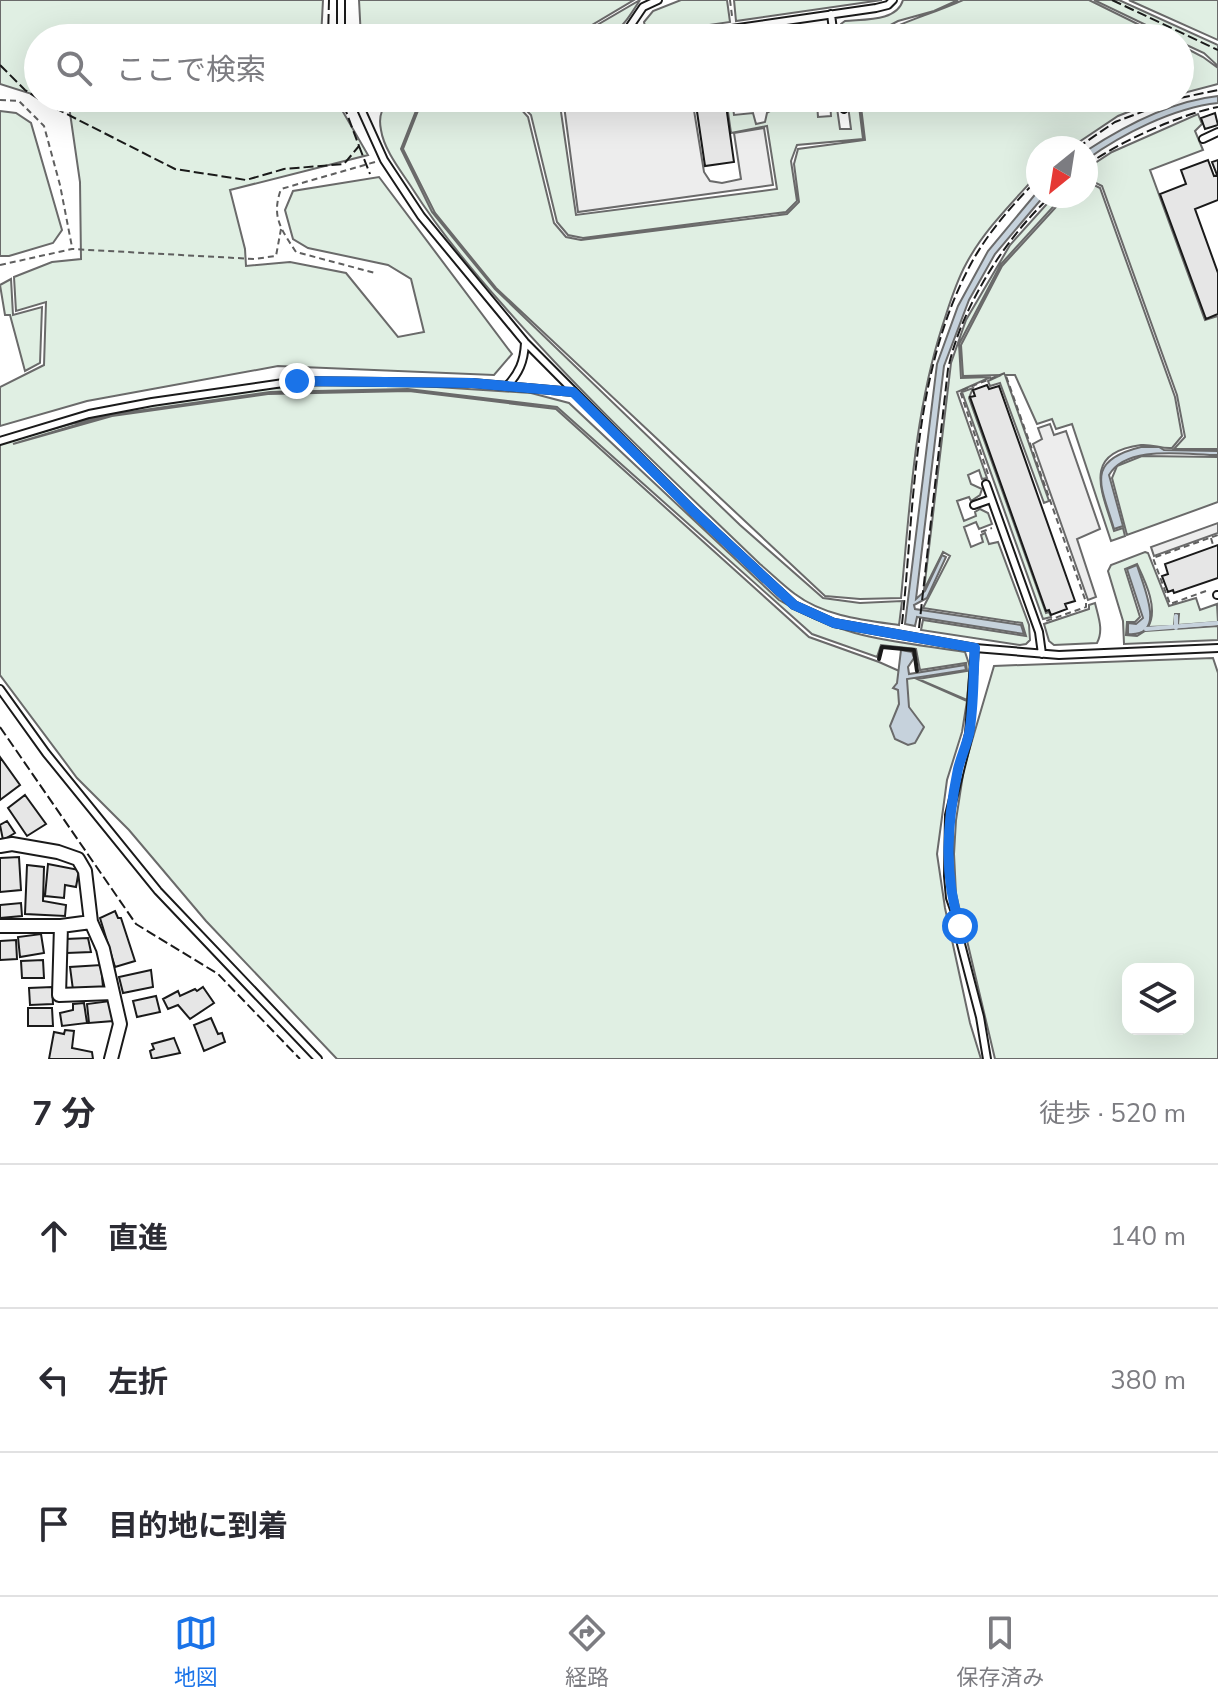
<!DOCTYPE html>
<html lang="ja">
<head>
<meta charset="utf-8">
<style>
  :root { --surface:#fff; --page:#f7f7f7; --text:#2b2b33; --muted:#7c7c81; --line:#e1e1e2; --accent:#1a73e8 }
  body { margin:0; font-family:"Nunito Sans","Noto Sans JP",sans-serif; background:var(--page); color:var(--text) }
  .controls { position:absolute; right:24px; bottom:24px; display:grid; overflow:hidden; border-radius:16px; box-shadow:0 8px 32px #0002 }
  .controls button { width:72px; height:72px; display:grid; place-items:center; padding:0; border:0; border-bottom:2px solid var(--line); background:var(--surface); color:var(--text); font:40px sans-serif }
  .compass { position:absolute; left:1026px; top:136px; width:72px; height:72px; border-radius:50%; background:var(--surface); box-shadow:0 8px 32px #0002; rotate:210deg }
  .stop { position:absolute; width:24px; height:24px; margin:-18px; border:6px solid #1a73e8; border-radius:50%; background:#fff }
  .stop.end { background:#1a73e8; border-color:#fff; box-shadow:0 2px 8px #0008 }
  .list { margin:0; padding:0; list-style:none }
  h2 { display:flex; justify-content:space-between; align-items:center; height:104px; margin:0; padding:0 32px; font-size:34px }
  h2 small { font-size:26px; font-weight:400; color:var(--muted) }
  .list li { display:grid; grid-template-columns:52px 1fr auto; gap:24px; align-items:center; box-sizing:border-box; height:144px; padding:0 32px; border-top:2px solid var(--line) }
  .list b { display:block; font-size:30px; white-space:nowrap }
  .list em { font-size:26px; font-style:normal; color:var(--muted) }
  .icon { flex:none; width:44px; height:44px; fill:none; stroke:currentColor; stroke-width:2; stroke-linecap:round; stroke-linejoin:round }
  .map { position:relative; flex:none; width:1218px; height:1059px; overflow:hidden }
  .search { position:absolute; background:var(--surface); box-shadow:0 8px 32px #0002; left:24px; right:24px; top:24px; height:88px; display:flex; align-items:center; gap:20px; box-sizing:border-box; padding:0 28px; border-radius:44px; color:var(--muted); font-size:30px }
  .sheet { height:536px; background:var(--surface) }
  nav { display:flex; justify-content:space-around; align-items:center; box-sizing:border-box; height:112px; border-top:2px solid var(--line); background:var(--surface); font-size:22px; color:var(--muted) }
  nav a { display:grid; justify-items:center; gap:4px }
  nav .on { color:var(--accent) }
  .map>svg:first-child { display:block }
  .green { fill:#e0efe3; stroke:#6a6a6a; stroke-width:2; fill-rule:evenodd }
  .parking { fill:#ededed; stroke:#6a6a6a; stroke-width:2 }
  .water { fill:#c6d2dc; stroke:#6a6a6a; stroke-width:2 }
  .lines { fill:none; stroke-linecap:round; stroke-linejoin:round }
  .stream { stroke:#c6d2dc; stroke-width:4 }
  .building { fill:#e6e6e6; stroke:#1a1a1a; stroke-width:2 }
  .lane-casing { stroke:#1a1a1a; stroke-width:10 }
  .street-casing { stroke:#1a1a1a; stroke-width:16 }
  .path { stroke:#5f5f5f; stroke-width:2; stroke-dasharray:6 4; stroke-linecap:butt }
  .lane { stroke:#fff; stroke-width:6 }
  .street { stroke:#fff; stroke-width:12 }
  .fence { stroke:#1a1a1a; stroke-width:2; stroke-dasharray:10 4; stroke-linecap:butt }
  .wall { stroke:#1a1a1a; stroke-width:4 }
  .route { stroke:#1a73e8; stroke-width:10 }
</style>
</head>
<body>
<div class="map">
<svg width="1218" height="1059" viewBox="0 0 1218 1059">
  <rect width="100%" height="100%" fill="#fff"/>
  <path class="green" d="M0 0H323L321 38H38V96L0 84Z
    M359 0H634L570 38H361Z
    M640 0C619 33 615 38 575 38Z
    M681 0H727L730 22 654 33 646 31 644 22 653 11Z
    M734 0H882L736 21Z
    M903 0H958L934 11 898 21 866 38H840L841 24 845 21C863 19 897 22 903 0Z
    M963 0H1089L1166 38H871C901 22 932 14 963 0Z
    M1094 0H1119L1218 45V66L1204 53 1180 42V38H1173Z
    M1129 0H1218V40L1131 1Z
    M1180 45 1203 57 1218 68V84L1180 94Z
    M45 98H335L368 155 230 190 245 249 246 266 290 262 346 273 398 337 424 332 411 279 388 265 308 248 293 239 285 210 293 191 379 177 512 354 494 375 278 366 87 401 0 426V387L44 365 46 302 16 311 14 277 52 262 81 259 80 182 69 106Z
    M393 98H421L401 149 432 212 495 289 740 525 823 598 860 603 902 601 899 625C863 620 824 616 795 594 783 585 772 574 760 564 672 479 582 396 502 304 470 268 438 229 412 188 401 171 384 150 381 130 378 115 382 107 393 98Z
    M423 98H511L528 117 554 223 566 237 581 240 787 214 799 202 794 164 798 149 865 140 860 98H1164L1118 116 1070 148H1038V174C1013 202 984 230 966 264 955 284 949 306 942 327 914 415 910 506 901 598L860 599 825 596 496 288 435 213 403 149Z
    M514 98H559L576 215 777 189 767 126 731 133 726 98H732L734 115 753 113 756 124 765 122 767 113 772 110 817 103 818 117 831 116 830 101H836L840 129H851L847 98H858L863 139 797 145 791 161 797 201 786 212 583 238 568 235 557 222 531 115Z
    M0 111 16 113 31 123 62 230 53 243 9 256H0Z
    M1198 114 1202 124 1195 131 1203 150 1150 170 1205 320 1218 316V449H1174L1185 437 1177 395 1102 186 1086 178V169L1112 152Z
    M1086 181 1100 188 1175 397 1182 436 1172 448C1161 449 1153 444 1141 445 1081 453 1102 491 1114 531L1123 528 1125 536 1111 541 1072 424 1056 429 1052 419 1037 424 1015 375H1005L1049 501 1044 503 1000 383 990 386 988 381 1001 375 963 376 961 345 1002 266 1066 196H1086Z
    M1054 196H1063L1001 264 959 344 961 378 991 377 957 392 987 478 982 479 979 470 968 475 971 484 982 489 980 495 971 501 969 497 957 501 964 521 976 516 975 512 980 509 988 513 992 524 979 529 976 522 964 527 971 547 983 542 981 535 985 533 989 544 998 542 1029 625 1030 640 1026 644 1020 645 921 630 923 620 1026 636 1022 623 923 608 950 556 943 552 924 590 951 363 966 320 1010 245Z
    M11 279 13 315 42 307 40 363 25 371 10 315H5L0 285Z
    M406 385 531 393 569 403 779 600C841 639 895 641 965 652L970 667 967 700 918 679 967 671 966 663 920 670 916 649 881 645 877 657 812 634 557 407 408 389 270 392 109 415 13 444 112 416 268 394 409 391 556 409 809 637 879 662 967 701 962 732 947 780 937 854 945 908 970 1023 981 1059H337L206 921 129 830 77 778 0 675V444C98 414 198 391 301 386 336 384 371 385 406 385Z
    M973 388 969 398 1046 613 1049 612 1051 617 1043 619 962 392Z
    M1142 456 1218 457V502L1127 535 1112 478 1117 466Z
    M1145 552 1148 553 1169 606 1196 598 1200 610 1217 604 1218 622 1178 625 1179 614H1175L1174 626 1148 627C1159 609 1145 581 1137 564L1125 569 1140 617 1135 622H1127L1126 635 1137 636 1145 631 1218 626V640L1124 644 1123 621 1108 571 1111 565Z
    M1095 603C1098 616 1104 630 1097 643L1054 645 1049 641 1044 624 1089 609V605Z
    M1213 658 1218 673V1059H995L956 894 954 854 956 820 964 768 994 666ZM1188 969V1029H1128V969Z"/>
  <path class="parking" d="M563 98H692L704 172 710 181 722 183 741 179 734 133 764 128 773 185 578 212Z
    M1050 424 1054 435 1066 431 1100 529 1077 539 1096 597 1088 600 1033 444 1042 439 1038 428Z
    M1218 523V533L1154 556 1151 547Z"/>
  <path class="water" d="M1218 96V103C1173 108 1122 134 1086 160V151C1124 126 1172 101 1218 96Z
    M1038 191V196H1044L995 254 969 300 944 366 916 599 925 591 942 555 946 557 927 598 914 605 915 609 1021 625 1024 634 917 617 915 626 905 624 937 364 958 306 988 251Z
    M1141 447H1159L1164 450 1218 451V455C1186 455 1127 444 1109 475L1123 526 1114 529C1101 485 1084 461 1141 447Z
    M1137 565C1143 586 1168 637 1128 634V623L1136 624 1143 618 1127 569Z
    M901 650 912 652 914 658 908 667 909 674 965 665 966 670 907 679 909 707 924 727 915 743 908 745 895 739 890 726 899 704 898 690 893 688 897 683Z"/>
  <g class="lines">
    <path class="stream" d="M1176 628V616
      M1146 629 1218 623"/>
  </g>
  <path class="building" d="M695 98H725L734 162 705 166Z
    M1215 113 1218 125 1205 129 1201 118Z
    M1208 160 1214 176 1217 175 1212 162 1218 160V200L1195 209 1218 273V314L1206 319 1160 194 1186 184 1181 170Z
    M987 385 989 389 999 386 1075 601 1065 604 1067 609 1051 615 1049 610 1046 611 970 397 975 396 973 390Z
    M1218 545V578L1174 593 1173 590 1168 592 1162 576 1168 574 1165 564Z
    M0 757 20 785 0 800Z
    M25 795 46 824 27 836 8 808Z
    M7 821 15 833 3 840 0 825Z
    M19 857 21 890 0 892V858Z
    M48 864 79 870 76 887 65 885 64 898 45 896Z
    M27 865 44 867 43 901 66 905 65 916 25 914Z
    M21 903 22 916 0 918V905Z
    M115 911 118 918H121L135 961 115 967 100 918Z
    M41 934 44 953 20 957 18 937Z
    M88 938 91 952 67 953 66 939Z
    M16 940 17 959 0 960V941Z
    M43 960 44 978H22L21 961Z
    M101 965 103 987 73 990 70 967Z
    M151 970 153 987 123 993 119 977Z
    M52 987 53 1004 30 1005 29 988Z
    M203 987 214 1003 190 1019 178 1005 168 1009 163 999 178 991 180 996 195 989 197 991Z
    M156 996 160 1012 137 1017 133 1001Z
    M110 1001 113 1021 89 1023 87 1004Z
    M84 1003 87 1023 62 1026 60 1013 73 1010V1004Z
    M28 1008H52L53 1026H28Z
    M211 1018 218 1034 222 1033 225 1042 204 1051 194 1025Z
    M65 1030 74 1031 72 1048 92 1052 93 1059H49L54 1032 64 1034Z
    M174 1038 180 1053 152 1059 150 1051 154 1049 152 1044Z"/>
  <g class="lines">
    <g class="lane-casing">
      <path id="lane" d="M831 14 834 38
        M341 38V0
        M622 38 643 7 658 0
        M669 38 876 8 888 5 893 0
        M356 98 384 160 421 216 525 342 693 511 794 605 834 623 975 648 1059 655 1218 648
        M842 98 844 109
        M748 105 794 98
        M361 108 376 98
        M1203 139 1218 132
        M507 386C519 373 524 362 525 343
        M0 441 89 414 152 402 297 381 472 383 573 392
        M986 484 1039 632 1042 654
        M974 505 991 499
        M1217 595H1218
        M975 648 969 734 949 815 948 876 950 898 960 926 961 944 980 1017 987 1059
        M0 689 46 753 158 891 318 1059"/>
    </g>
    <g class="street-casing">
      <path id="street" d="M0 846 12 844 58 852 78 859 85 871 91 922 103 949 120 1024 111 1059
        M0 926H61L91 922
        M61 926 59 995 113 993"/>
    </g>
    <path class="path" d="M730 0 732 16
      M0 100 19 101 44 126 60 185 72 247
      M375 162 281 189C271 217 281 229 296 252L375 273
      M0 265 72 249 254 259 276 256 281 229
      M988 474 960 391 1005 373 1086 602V607L1046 621
      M981 532 992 528
      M1211 538 1213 545
      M1206 591 1170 604 1153 558 1218 535"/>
    <use href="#lane" class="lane"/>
    <use href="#street" class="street"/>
    <path class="fence" d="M1112 0 1218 50
      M328 38 329 0
      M0 65 25 90 45 103 175 169 246 180 284 169 344 164 359 146 341 98
      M1180 98 1218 90
      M359 146 370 174
      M1077 148 1115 122 1179 98
      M1086 166C1116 143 1181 114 1218 107
      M902 624C915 503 912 370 973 260 990 230 1014 203 1038 179
      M919 628 948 369C961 308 1005 238 1051 196
      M0 727 136 924 218 974 300 1059"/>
    <path class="wall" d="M879 659 882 647 914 650 917 671"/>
  </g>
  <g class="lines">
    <path class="route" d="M297 381 472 383 573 392 693 511 794 605 834 623 975 648C973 676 974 707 969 734 966 746 961 757 958 769 947 823 943 874 960 926"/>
  </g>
</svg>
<div class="controls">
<button><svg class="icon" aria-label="layers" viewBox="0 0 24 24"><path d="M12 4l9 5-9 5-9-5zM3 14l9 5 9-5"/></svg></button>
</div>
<svg class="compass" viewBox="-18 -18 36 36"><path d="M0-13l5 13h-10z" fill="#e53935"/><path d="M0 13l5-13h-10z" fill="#7c7c81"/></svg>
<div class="stop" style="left:960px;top:926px"></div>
<div class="stop end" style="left:297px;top:381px"></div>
<div class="search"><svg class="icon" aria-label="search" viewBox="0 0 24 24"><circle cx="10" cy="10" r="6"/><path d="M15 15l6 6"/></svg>ここで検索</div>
</div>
<section class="sheet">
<h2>7 分<small>徒歩 · 520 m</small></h2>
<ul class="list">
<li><svg class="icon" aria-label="ahead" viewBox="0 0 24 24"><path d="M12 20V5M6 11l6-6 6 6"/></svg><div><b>直進</b></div><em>140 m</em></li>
<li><svg class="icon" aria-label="left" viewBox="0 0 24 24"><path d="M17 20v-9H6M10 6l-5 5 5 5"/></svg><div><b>左折</b></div><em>380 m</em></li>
<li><svg class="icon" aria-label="arrive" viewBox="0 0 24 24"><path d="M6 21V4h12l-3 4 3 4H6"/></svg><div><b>目的地に到着</b></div></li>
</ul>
</section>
<nav>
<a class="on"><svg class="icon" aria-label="map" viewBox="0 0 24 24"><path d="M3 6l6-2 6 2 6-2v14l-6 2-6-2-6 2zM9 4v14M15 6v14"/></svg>地図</a>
<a><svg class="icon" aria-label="directions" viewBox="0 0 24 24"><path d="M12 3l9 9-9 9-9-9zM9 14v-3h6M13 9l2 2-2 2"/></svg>経路</a>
<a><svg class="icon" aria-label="saved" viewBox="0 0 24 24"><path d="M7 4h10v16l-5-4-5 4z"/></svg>保存済み</a>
</nav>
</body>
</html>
